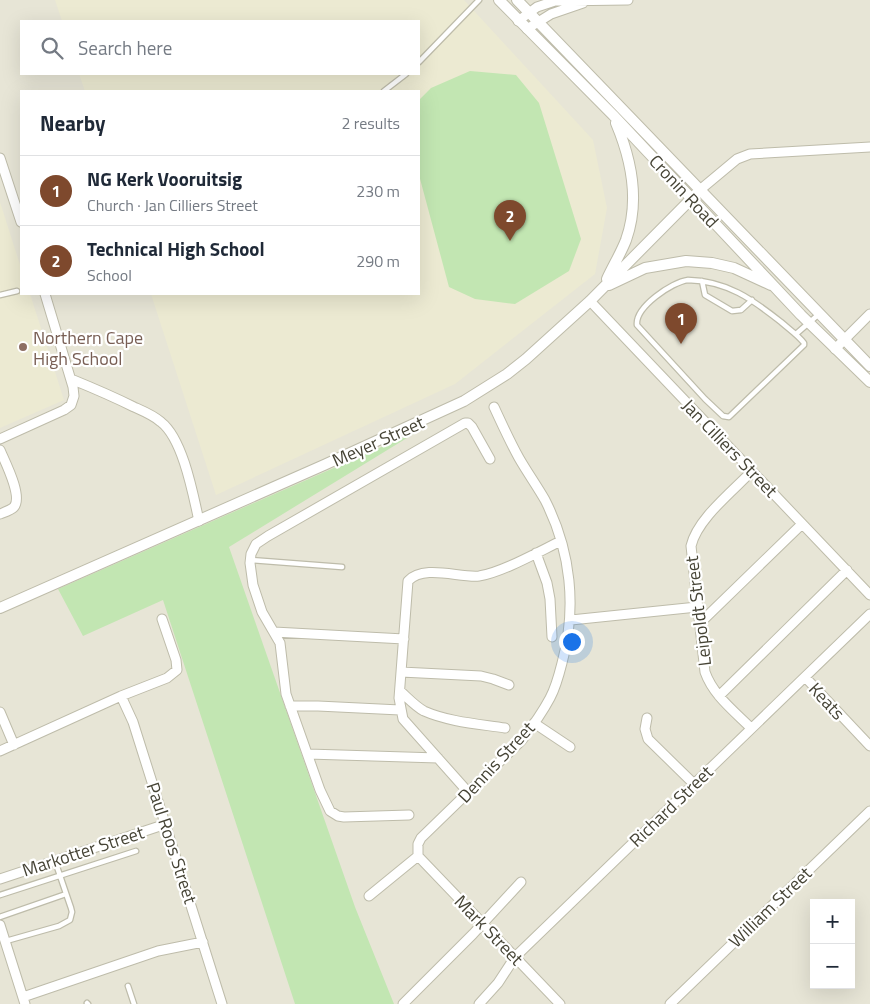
<!DOCTYPE html>
<html lang="en">
<head>
<meta charset="utf-8">
<style>
  :root { --surface:#fff; --page:#f2f2f3; --text:#1f2937; --muted:#747a83; --line:#e0e1e3; --accent:#7e492d }
  body { margin:0; font-family:"Titillium Web",sans-serif; background:var(--page); color:var(--text) }
  .controls { position:absolute; right:15px; bottom:15px; display:grid; overflow:hidden; border-radius:0px; box-shadow:0 5px 20px #0002 }
  .controls button { width:45px; height:45px; display:grid; place-items:center; padding:0; border:0; border-bottom:1px solid var(--line); background:var(--surface); color:var(--text); font:25px sans-serif }
  .you { position:absolute; left:571px; top:641px; width:18px; height:18px; margin:-12px; border:4px solid #fff; border-radius:50%; background:#1a73e8; box-shadow:0 0 0 8px #1a73e833 }
  .badge { display:grid; place-items:center; width:32px; height:32px; border-radius:50%; background:var(--accent); color:#fff; font-size:16px; font-weight:700 }
  .pin { position:absolute; translate:-50% -41px; filter:drop-shadow(0 1px 2px #0008) }
  .pin::after { content:''; position:absolute; top:26px; width:18px; height:15px; background:inherit; clip-path:polygon(0 0,100% 0,50% 100%) }
  .list { margin:0; padding:0; list-style:none }
  h2 { display:flex; justify-content:space-between; align-items:center; height:65px; margin:0; padding:0 20px; font-size:21px }
  h2 small { font-size:16px; font-weight:400; color:var(--muted) }
  .list li { display:grid; grid-template-columns:32px 1fr auto; gap:15px; align-items:center; box-sizing:border-box; height:70px; padding:0 20px; border-top:1px solid var(--line) }
  .list b { display:block; font-size:19px; white-space:nowrap }
  .list p { margin:0; font-size:16px; white-space:nowrap; color:var(--muted) }
  .list em { font-size:16px; font-style:normal; color:var(--muted) }
  .icon { flex:none; width:28px; height:28px; fill:none; stroke:currentColor; stroke-width:2; stroke-linecap:round; stroke-linejoin:round }
  .map { position:relative; flex:none; width:870px; height:1004px; overflow:hidden }
  .search { position:absolute; background:var(--surface); box-shadow:0 5px 20px #0002; left:20px; top:20px; width:400px; height:55px; display:flex; align-items:center; gap:12px; box-sizing:border-box; padding:0 18px; border-radius:0px; color:var(--muted); font-size:19px }
  .panel { position:absolute; background:var(--surface); box-shadow:0 5px 20px #0002; left:20px; top:90px; width:400px; height:205px; border-radius:0px }
  .map>svg:first-child { display:block }
  .residential { fill:#e7e5d6; fill-rule:evenodd }
  .education { fill:#ecead2 }
  .green { fill:#c2e6b2 }
  .lines { fill:none; stroke-linecap:round; stroke-linejoin:round }
  .service-casing { stroke:#bebcaa; stroke-width:7 }
  .minor-casing { stroke:#bebcaa; stroke-width:11 }
  .tertiary-casing { stroke:#bebcaa; stroke-width:12 }
  .service { stroke:#fff; stroke-width:4.5 }
  .minor { stroke:#fff; stroke-width:9 }
  .tertiary { stroke:#fff; stroke-width:10 }
  .education-dot { fill:#8d6e63; stroke:#fff; stroke-width:2 }
  .labels { text-anchor:middle; dominant-baseline:central; stroke-width:4.5; stroke-linejoin:round; paint-order:stroke }
  .street-label { font-size:18px; fill:#464436; stroke:#fff }
  .education-label { font-size:18px; fill:#785e54; stroke:#fff; text-anchor:start }
</style>
</head>
<body>
<div class="map">
<svg width="870" height="1004" viewBox="0 0 870 1004">
  <rect width="100%" height="100%" fill="#f3f2e7"/>
  <path class="residential" d="M0 0H870V1004H0ZM21 21H419V74H21ZM21 91H419V294H21ZM814 903H851V985H814Z"/>
  <path class="education" d="M55 0H464L593 140 607 208 595 274 455 384 216 495 151 294H419V91H85L79 74H419V21H62Z
    M0 202 21 268V294H30L64 400 0 428Z"/>
  <path class="green" d="M470 71 516 75 539 103 581 239 569 271 515 304 475 299 449 287 419 175V100L431 88Z
    M420 430 229 547 355 907 394 1004H295L163 600 83 636 58 589Z"/>
  <g class="lines">
    <g class="service-casing">
      <path id="service" d="M419 62 479 0
        M384 91 406 74
        M688 280C727 281 752 299 781 322 789 329 798 335 804 343V345L729 417 723 416 705 399 637 325C635 307 672 282 688 280Z
        M702 281 705 295 732 311 741 310 752 300
        M0 295 17 291
        M796 334 819 314
        M251 560 342 567
        M0 895 136 851
        M0 917 66 894
        M6 941 59 926 70 920 72 912 71 908 55 861
        M128 986 134 1004
        M87 1003 88 1004"/>
    </g>
    <g class="minor-casing">
      <path id="minor" d="M518 21 537 7 555 1 628 0
        M527 29 551 14 583 3
        M0 158 21 222
        M701 189 737 159 750 154 870 147
        M590 301 870 595
        M835 349 870 314
        M71 379C93 388 114 397 134 407 143 411 153 415 161 422 183 439 193 494 199 521
        M0 439 64 410 71 405 74 396 73 387 45 294
        M0 450C5 462 23 496 14 507 11 510 5 512 0 514
        M536 553 547 583 550 599 552 637
        M571 620 697 607
        M699 624 802 524
        M274 632 404 639
        M401 672 481 676 493 679 509 685
        M805 677 870 746
        M400 691C408 698 415 706 424 711 449 722 479 724 505 728
        M121 696 167 678 177 670 176 660 162 619
        M719 696 847 570
        M290 706H318L400 710
        M0 712 14 745
        M647 718 645 729 648 739 694 784
        M534 723 570 747
        M751 728C734 711 713 695 705 672L691 546C697 519 733 491 752 471
        M0 751 121 696 133 722 222 1004
        M308 754 438 758
        M468 792 403 719 399 698 408 581C424 564 459 578 479 576 501 573 540 551 561 541
        M409 815 344 817 338 816 330 811 320 790 286 694 280 643 262 612 253 585 250 563 251 554 256 544 268 536 465 423H468L472 427 490 459
        M418 856V844L421 838 522 740C532 727 542 713 550 698 556 687 559 675 562 663 577 608 571 551 545 500 537 486 527 472 519 458 510 442 502 424 494 407
        M418 856 560 1004
        M0 879 166 824
        M369 896 418 856
        M0 925 25 1004
        M23 997 158 951 203 942
        M403 1004 473 934 521 882
        M479 1004 498 983 515 957 870 614
        M670 1004 870 811"/>
    </g>
    <g class="tertiary-casing">
      <path id="tertiary" d="M499 0 613 115 801 315 870 382
        M517 0 870 366
        M607 279C613 266 621 253 626 240 640 201 632 161 616 123
        M609 285 645 268 686 261 712 263 734 268 771 285
        M0 608 324 465 464 401 507 374 526 359 590 301 701 189"/>
    </g>
    <use href="#service" class="service"/>
    <use href="#minor" class="minor"/>
    <use href="#tertiary" class="tertiary"/>
  </g>
  <circle class="education-dot" cx="23" cy="347" r="5"/>
  <g class="labels">
    <g class="street-label">
      <text transform="translate(684 191) rotate(47)">Cronin Road</text>
      <text transform="translate(378 441) rotate(-24)">Meyer Street</text>
      <text transform="translate(730 448) rotate(46)">Jan Cilliers Street</text>
      <text transform="translate(698 611) rotate(-97)">Leipoldt Street</text>
      <text transform="translate(827 701) rotate(47)">Keats</text>
      <text transform="translate(496 762) rotate(-47)">Dennis Street</text>
      <text transform="translate(671 806) rotate(-44)">Richard Street</text>
      <text transform="translate(172 843) rotate(72)">Paul Roos Street</text>
      <text transform="translate(83 851) rotate(-18)">Markotter Street</text>
      <text transform="translate(770 907) rotate(-44)">William Street</text>
      <text transform="translate(489 930) rotate(46)">Mark Street</text>
    </g>
    <g class="education-label">
      <text x="33" y="337">Northern Cape<tspan x="33" dy="21">High School</tspan></text>
    </g>
  </g>
</svg>
<div class="controls">
<button>+</button>
<button>−</button>
</div>
<div class="you"></div>
<div class="pin badge" style="left:681px;top:344px">1</div>
<div class="pin badge" style="left:510px;top:241px">2</div>
<div class="search"><svg class="icon" aria-label="search" viewBox="0 0 24 24"><circle cx="10" cy="10" r="6"/><path d="M15 15l6 6"/></svg>Search here</div>
<section class="panel">
<h2>Nearby<small>2 results</small></h2>
<ul class="list">
<li><span class="badge">1</span><div><b>NG Kerk Vooruitsig</b><p>Church · Jan Cilliers Street</p></div><em>230 m</em></li>
<li><span class="badge">2</span><div><b>Technical High School</b><p>School</p></div><em>290 m</em></li>
</ul>
</section>
</div>
</body>
</html>
